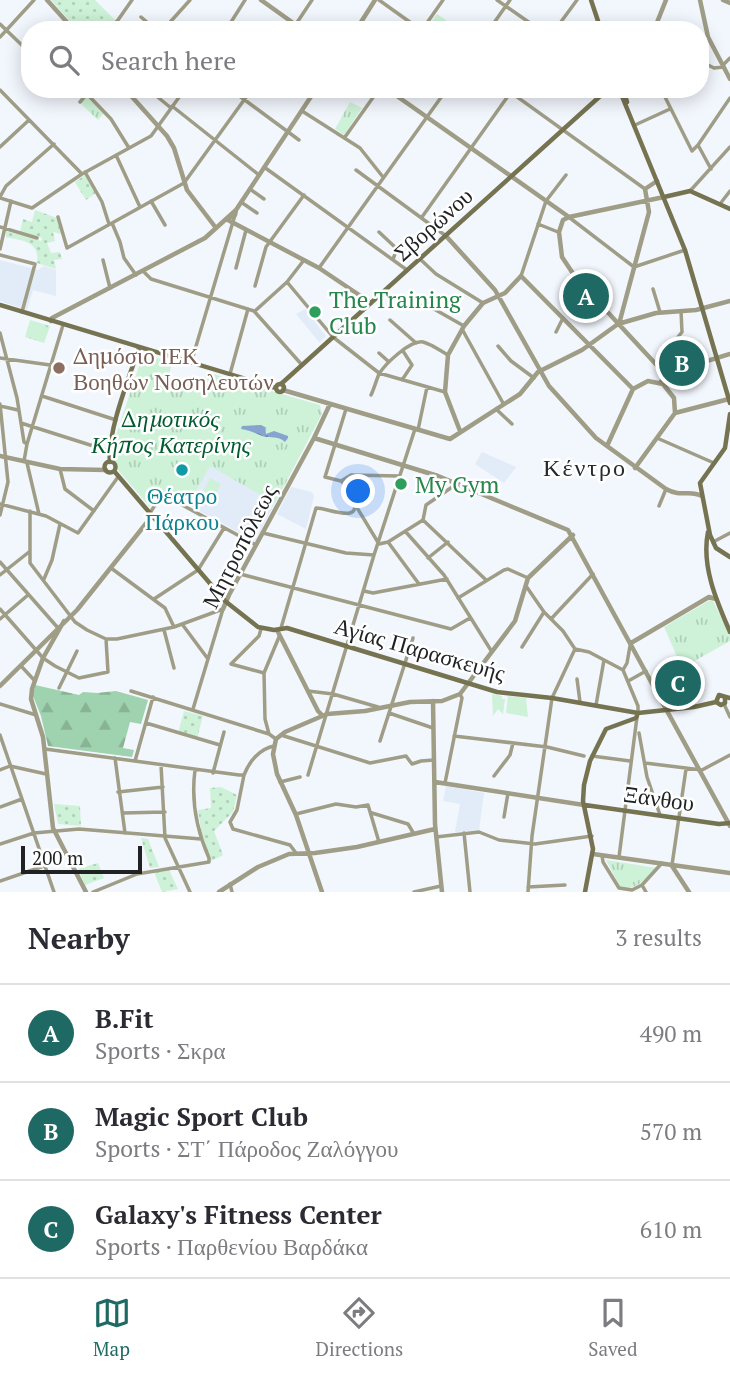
<!DOCTYPE html>
<html lang="en">
<head>
<meta charset="utf-8">
<style>
  :root { --surface:#fff; --page:#f2f2f3; --text:#2b2b33; --muted:#7c7c81; --line:#e1e1e2; --accent:#1e6964 }
  body { margin:0; font-family:"PT Serif",serif; background:var(--page); color:var(--text) }
  .scale { position:absolute; left:21px; bottom:18px; width:121px; box-sizing:border-box; padding-left:7px; border:4px solid #1f2123; border-top:0; font-size:19px; line-height:24px; white-space:nowrap; color:#1f2123; -webkit-text-stroke:5px #fff; paint-order:stroke }
  .you { position:absolute; left:359px; top:492px; width:24px; height:24px; margin:-18px; border:5px solid #fff; border-radius:50%; background:#1a73e8; box-shadow:0 0 0 10px #1a73e833 }
  .badge { display:grid; place-items:center; width:46px; height:46px; border-radius:50%; background:var(--accent); color:#fff; font-size:23px; font-weight:700 }
  .pin { position:absolute; translate:-50% -50%; border:4px solid #fff; box-shadow:0 2px 7px #0006 }
  .list { margin:0; padding:0; list-style:none }
  h2 { display:flex; justify-content:space-between; align-items:center; height:91px; margin:0; padding:0 28px; font-size:30px }
  h2 small { font-size:23px; font-weight:400; color:var(--muted) }
  .list li { display:grid; grid-template-columns:46px 1fr auto; gap:21px; align-items:center; box-sizing:border-box; height:98px; padding:0 28px; border-top:2px solid var(--line) }
  .list b { display:block; font-size:26px; white-space:nowrap }
  .list p { margin:0; font-size:23px; white-space:nowrap; color:var(--muted) }
  .list em { font-size:23px; font-style:normal; color:var(--muted) }
  .icon { flex:none; width:38px; height:38px; fill:none; stroke:currentColor; stroke-width:2; stroke-linecap:round; stroke-linejoin:round }
  .map { position:relative; flex:none; width:730px; height:892px; overflow:hidden }
  .search { position:absolute; background:var(--surface); box-shadow:0 4px 18px #0003; left:21px; right:21px; top:21px; height:77px; display:flex; align-items:center; gap:18px; box-sizing:border-box; padding:0 24px; border-radius:28px; color:var(--muted); font-size:26px }
  .sheet { height:385px; background:var(--surface) }
  nav { display:flex; justify-content:space-around; align-items:center; box-sizing:border-box; height:98px; border-top:2px solid var(--line); background:var(--surface); font-size:19px; color:var(--muted) }
  nav a { display:grid; justify-items:center; gap:4px }
  nav .on { color:var(--accent) }
  .map>svg:first-child { display:block }
  .built { fill:#e2ebf8 }
  .grass { fill:url(#grass-dots) }
  .forest { fill:url(#forest-firs) }
  .park { fill:url(#park-tufts) }
  .garden { fill:#cdf2d7 }
  .water { fill:url(#water-ripples) }
  .lines { fill:none; stroke-linecap:round; stroke-linejoin:round }
  .minor { stroke:#9f9d86; stroke-width:3.5 }
  .tertiary { stroke:#9f9d86; stroke-width:4.5 }
  .secondary { stroke:#767351; stroke-width:4.5 }
  .leisure-dot { fill:#2e9e5b; stroke:#fff; stroke-width:2.5 }
  .education-dot { fill:#8d6e63; stroke:#fff; stroke-width:2.5 }
  .culture-dot { fill:#0f9aa8; stroke:#fff; stroke-width:2.5 }
  .labels { text-anchor:middle; dominant-baseline:central; stroke-width:5; stroke-linejoin:round; paint-order:stroke }
  .street-label { font-size:23px; fill:#1f2123; stroke:#fff }
  .leisure-label { font-size:23px; fill:#27864d; stroke:#fff; text-anchor:start }
  .education-label { font-size:23px; fill:#785e54; stroke:#fff; text-anchor:start }
  .park-label { font-size:23px; font-style:italic; fill:#035b2f; stroke:#fff }
  .culture-label { font-size:23px; fill:#0d838f; stroke:#fff }
  .neighbourhood-label { font-size:24px; letter-spacing:2px; fill:#282c31; stroke:#fff }
</style>
</head>
<body>
<div class="map">
<svg width="730" height="892" viewBox="0 0 730 892">
  <defs>
    <pattern id="grass-dots" width="8" height="8" patternUnits="userSpaceOnUse" patternTransform="scale(1.75)"><rect width="8" height="8" fill="#cdf2d7"/><path d="M2 2h.1M6 6h.1" fill="none" stroke="#b0cfb8" stroke-width="1.8" stroke-linecap="round"/></pattern>
    <pattern id="forest-firs" width="22" height="20" patternUnits="userSpaceOnUse" patternTransform="scale(1.75)"><rect width="22" height="20" fill="#9fd2ae"/><path d="M5 1l3.5 6h-7zM16 11l3.5 6h-7z" fill="#88b495"/></pattern>
    <pattern id="park-tufts" width="24" height="20" patternUnits="userSpaceOnUse" patternTransform="scale(1.75)"><rect width="24" height="20" fill="#cdf2d7"/><path d="M3 7l-1-3M5 7V3M7 7l1-3M15 17l-1-3M17 17v-4M19 17l1-3" fill="none" stroke="#b0cfb8"/></pattern>
    <pattern id="water-ripples" width="26" height="14" patternUnits="userSpaceOnUse" patternTransform="scale(1.75)"><rect width="26" height="14" fill="#87a4d1"/><path d="M2 4q2-2 4 0t4 0M15 11q2-2 4 0t4 0" fill="none" stroke="#6e85a9"/></pattern>
  </defs>
  <rect width="100%" height="100%" fill="#f2f6fd"/>
  <path class="built" d="M0 260 38 270 44 266 56 270V296L33 290 27 310 0 301Z
    M305 309 326 336 319 342 296 314Z
    M482 452 516 467 504 483 475 464Z
    M210 465 275 503 255 541 188 505Z
    M291 487 312 492 314 496 306 529 277 514Z
    M446 786 484 793 479 830 455 832 460 804 443 801Z"/>
  <path class="grass" d="M51 0H95L115 20 104 30H78Z
    M85 175 96 193 86 200 75 182Z
    M35 210 57 218 61 234 53 232 55 241 47 243 51 253 60 252 62 259 54 260 56 269 37 263C40 241 23 241 6 237V231L41 241 42 238 20 232 23 219 32 222Z
    M184 711 203 716 197 738 178 733Z
    M221 787 237 795 233 812 214 831 223 855 211 861 203 843 198 810 211 808 210 788Z
    M54 804 80 806 81 826 58 824Z
    M141 838 148 839 159 867 150 868Z
    M98 863 104 878 85 885 78 869Z
    M169 870 178 889 162 892 154 872Z"/>
  <path class="forest" d="M35 685 79 695 83 692 97 693 116 691 148 700 141 724 130 722 123 748 134 750 132 757 48 746 41 716 33 696Z"/>
  <path class="park" d="M437 14 460 30H426Z
    M86 96 104 113 98 120 80 103Z
    M350 102 362 108 344 135 335 129Z
    M30 320 50 326 44 343 25 337Z
    M143 354 172 362 169 377 202 386 206 372 320 405 322 414 275 503 210 466 188 505 160 490 150 507 118 470 111 450Z
    M712 599 730 635V641L682 668 664 627Z
    M606 860 657 868C646 879 638 889 621 889Z"/>
  <path class="garden" d="M210 478 221 484 213 500 202 494Z
    M492 694 502 696V699H505L503 714 498 709 493 716Z
    M508 696 526 698 528 717 506 713Z"/>
  <path class="water" d="M261 425 265 427 266 434 274 431 288 436V438L285 442C277 435 271 439 262 436 255 433 249 430 241 429L242 426Z"/>
  <g class="lines">
    <path class="minor" d="M379 0 421 30
      M497 0 540 30
      M141 17 156 30
      M0 24 30 53
      M107 30 118 20 132 0
      M163 30 190 0
      M226 30 245 0
      M292 30 312 0
      M422 30 443 0
      M489 30 510 0
      M555 30 577 0
      M0 37 34 0
      M700 61 714 68 724 67
      M723 65 730 58
      M148 89 171 108
      M230 89 299 140
      M506 89 645 189
      M661 89 692 151 698 145 730 98
      M0 90 82 174
      M87 94 111 119 129 148
      M80 102 91 89
      M172 106 259 175
      M302 111 360 148 383 177
      M635 125 670 109
      M345 137 379 89
      M698 145 711 169
      M0 147 29 120
      M116 155 140 207
      M264 167 407 270
      M356 170 446 236
      M85 172 102 202 109 224
      M250 189 264 199
      M690 191 730 147
      M0 197 6 186 54 144
      M0 198 32 208 82 174 151 136 185 89
      M151 201 165 225
      M241 202 257 213
      M720 204 730 191
      M58 217 67 248 184 183 252 89
      M422 217 513 89
      M570 218 634 267 685 250
      M112 223 120 242 124 258 136 275
      M538 224 558 232
      M0 227 37 238
      M379 232 397 249 393 259
      M0 249 11 201
      M0 255 35 264 22 312
      M420 259 436 274 483 303
      M103 260 110 288
      M236 268 246 230
      M319 268 447 89
      M143 271 151 279 254 311 302 365
      M521 276 546 201 566 175
      M287 282 333 337 379 373 445 392
      M255 286 266 247 304 195
      M653 289 660 312
      M382 294 434 309 464 326
      M255 311 287 282 304 260
      M390 320 416 343
      M462 329 503 403
      M556 332 563 318
      M0 333 17 398 24 442 27 444
      M498 346 511 361 534 378
      M379 353 389 362
      M0 358 50 365
      M191 363 235 215
      M678 369 673 343 682 332 681 311
      M230 374 248 309
      M402 380 412 365 403 351
      M371 395C374 389 376 381 379 374 385 364 410 340 423 342 431 344 441 351 448 355
      M42 396 116 420
      M0 404 8 482 0 515
      M0 406 18 410
      M346 409 325 477 341 481 351 475 399 476
      M496 409 512 424
      M21 423 109 451
      M418 430 427 387
      M657 438 714 463
      M24 461 27 444 63 325
      M27 463 39 514
      M60 469 65 489 94 511
      M0 504 46 516 78 533 118 477
      M356 506 379 544
      M659 506 666 489
      M30 511V563L75 622 87 630 106 639H117L174 627 223 609
      M150 513 162 494 256 545
      M423 520 485 579
      M423 520 426 505 458 483
      M405 531 444 575 492 652
      M263 533 346 553 374 555
      M388 542 419 584
      M713 542 730 533
      M379 544 388 542 423 520
      M428 558 448 542
      M0 562 58 628
      M111 568 165 608 174 627
      M240 574 451 629 470 618
      M0 575 29 552
      M44 579 52 560 60 524
      M526 586 544 612 563 631 575 649 589 652 623 670 638 706V713
      M364 591 373 593 447 579
      M458 598 504 570 508 569 528 578
      M154 599 198 570 224 528
      M0 609 43 658 55 666 79 678 108 672 106 639
      M0 619 28 595
      M551 619 593 574
      M182 624 208 659
      M281 628 316 508C325 507 363 525 353 500 350 492 348 486 341 481
      M261 629 259 636 231 664 264 673
      M164 630 174 668
      M522 647 544 612
      M22 667 35 681
      M623 670 627 663 630 646
      M577 679 580 702
      M630 680 646 671
      M59 688 77 651
      M131 691 269 734
      M308 691 333 694 378 707
      M0 704 36 715
      M724 704 730 717
      M596 705 604 660
      M193 709 223 609
      M389 713 433 728
      M146 723 220 745
      M639 733 647 777 660 815
      M0 735 54 892
      M281 735 370 763 406 756 412 764 421 761 434 760
      M454 736 547 747 584 756
      M276 739 269 734 265 719 264 673 279 637
      M380 741 413 638
      M45 749 239 775H244C249 762 259 749 274 746
      M592 756 630 761
      M115 758 125 833
      M135 761 153 697
      M645 763 702 770 730 755
      M161 765 165 838 190 892
      M0 770 10 766 46 774
      M213 773 224 732
      M244 775 237 810 230 822 233 829 290 845 296 853
      M308 775 374 555 415 429
      M494 776 510 755 513 743
      M280 782 300 777
      M445 783 462 698 460 694
      M118 792 163 787
      M0 807 22 799
      M123 813 165 812
      M372 813 408 824 414 834
      M296 814 336 804 356 807 368 805 379 842
      M504 817 508 793
      M464 833 470 892
      M436 837 479 832 499 840 535 844 592 836
      M0 844 34 833 79 829 201 839
      M602 855 603 862 619 888 632 890 642 885 646 892
      M619 857 637 717
      M672 865 686 769
      M0 881 44 866
      M230 884 232 892
      M642 885 662 863
      M528 887 565 885
      M93 892 137 874 209 862V858C197 831 191 800 195 770
      M414 892 441 886
      M528 892 532 836 552 698 575 649"/>
    <path class="tertiary" d="M47 0 74 30
      M261 0 303 30
      M700 0 708 37 730 79
      M723 0 730 3
      M356 30 375 0
      M654 30 666 0
      M125 89 167 136 174 148 187 190 216 228
      M387 89 569 217
      M569 217 563 220 559 232 562 257 576 278 665 374
      M569 217 664 197
      M226 219 319 268 371 303
      M226 219 235 215 236 210 316 89
      M446 236 495 290 549 386 596 438 666 489C682 498 689 489 702 496
      M51 321 52 318 205 238 236 210
      M619 324 649 212 645 189 657 181
      M661 382 665 374 730 354
      M283 390 450 439 520 394 538 372 582 350 618 324 656 313 696 310 730 301
      M675 413 729 399
      M460 431 445 392 448 355 464 326 483 303 505 293 521 276 633 389
      M314 438 438 476 568 530 730 826
      M607 446 633 389 648 381 663 384 674 398 675 413 635 468
      M0 456 60 469 106 470
      M223 609 229 595 314 438 330 404
      M64 621 43 658 32 689 31 699 43 737 53 828 86 892
      M277 630 318 711 322 715
      M631 643 709 597 716 599
      M0 686 77 610 152 516
      M433 701 435 824 442 892
      M435 782 584 805
      M593 854 730 873
      M672 866 689 892
      M219 892 258 867 289 854 315 853 357 847 435 829
      M322 892 296 815 277 774 273 754 276 739 285 732 327 714 365 711 410 702 442 701 460 694 515 621 528 578 573 535"/>
    <path class="secondary" d="M591 0 601 30
      M619 89 685 250 730 403
      M623 89 627 102
      M664 197 690 191 730 209
      M0 305 276 388
      M281 384 608 89
      M276 388a4 4 0 1 1 8 0a4 4 0 1 1-8 0Z
      M730 414 725 448 700 483 710 535 716 548 730 557
      M104.5 467a5.5 5.5 0 1 1 11 0a5.5 5.5 0 1 1-11 0Z
      M110 462C107 432 129 378 139 348
      M114 471 225 601 258 627 274 630 287 628 497 692 552 698 638 713 694 707 716 702 721 705 725 703V699
      M708 532C701 566 717 602 730 632
      M716 702 719 695 730 698
      M585 805 719 824 730 823
      M585 892 593 849 583 801 584 785 590 761 606 729 636 718 638 713"/>
  </g>
  <g class="leisure-dot">
    <circle cx="315" cy="312" r="7"/>
    <circle cx="401" cy="484" r="7"/>
  </g>
  <circle class="education-dot" cx="59" cy="368" r="7"/>
  <circle class="culture-dot" cx="182" cy="470" r="7"/>
  <g class="labels">
    <g class="street-label">
      <text transform="translate(433 224) rotate(-42)">Σβορώνου</text>
      <text transform="translate(239 546) rotate(-63)">Μητροπόλεως</text>
      <text transform="translate(420 649) rotate(16)">Αγίας Παρασκευής</text>
      <text transform="translate(659 798) rotate(8)">Ξάνθου</text>
    </g>
    <g class="leisure-label">
      <text x="329" y="299">The Training<tspan x="329" dy="26">Club</tspan></text>
      <text x="415" y="484">My Gym</text>
    </g>
    <g class="education-label">
      <text x="73" y="355">Δημόσιο ΙΕΚ<tspan x="73" dy="26">Βοηθών Νοσηλευτών</tspan></text>
    </g>
    <g class="park-label">
      <text x="171" y="418">Δημοτικός<tspan x="171" dy="26">Κήπος Κατερίνης</tspan></text>
    </g>
    <g class="culture-label">
      <text x="182" y="495">Θέατρο<tspan x="182" dy="26">Πάρκου</tspan></text>
    </g>
    <g class="neighbourhood-label">
      <text x="585" y="467">Κέντρο</text>
    </g>
  </g>
</svg>
<div class="scale">200 m</div>
<div class="you"></div>
<div class="pin badge" style="left:586px;top:296px">A</div>
<div class="pin badge" style="left:682px;top:363px">B</div>
<div class="pin badge" style="left:678px;top:683px">C</div>
<div class="search"><svg class="icon" aria-label="search" viewBox="0 0 24 24"><circle cx="10" cy="10" r="6"/><path d="M15 15l6 6"/></svg>Search here</div>
</div>
<section class="sheet">
<h2>Nearby<small>3 results</small></h2>
<ul class="list">
<li><span class="badge">A</span><div><b>B.Fit</b><p>Sports · Σκρα</p></div><em>490 m</em></li>
<li><span class="badge">B</span><div><b>Magic Sport Club</b><p>Sports · ΣΤ΄ Πάροδος Ζαλόγγου</p></div><em>570 m</em></li>
<li><span class="badge">C</span><div><b>Galaxy's Fitness Center</b><p>Sports · Παρθενίου Βαρδάκα</p></div><em>610 m</em></li>
</ul>
</section>
<nav>
<a class="on"><svg class="icon" aria-label="map" viewBox="0 0 24 24"><path d="M3 6l6-2 6 2 6-2v14l-6 2-6-2-6 2zM9 4v14M15 6v14"/></svg>Map</a>
<a><svg class="icon" aria-label="directions" viewBox="0 0 24 24"><path d="M12 3l9 9-9 9-9-9zM9 14v-3h6M13 9l2 2-2 2"/></svg>Directions</a>
<a><svg class="icon" aria-label="saved" viewBox="0 0 24 24"><path d="M7 4h10v16l-5-4-5 4z"/></svg>Saved</a>
</nav>
</body>
</html>
